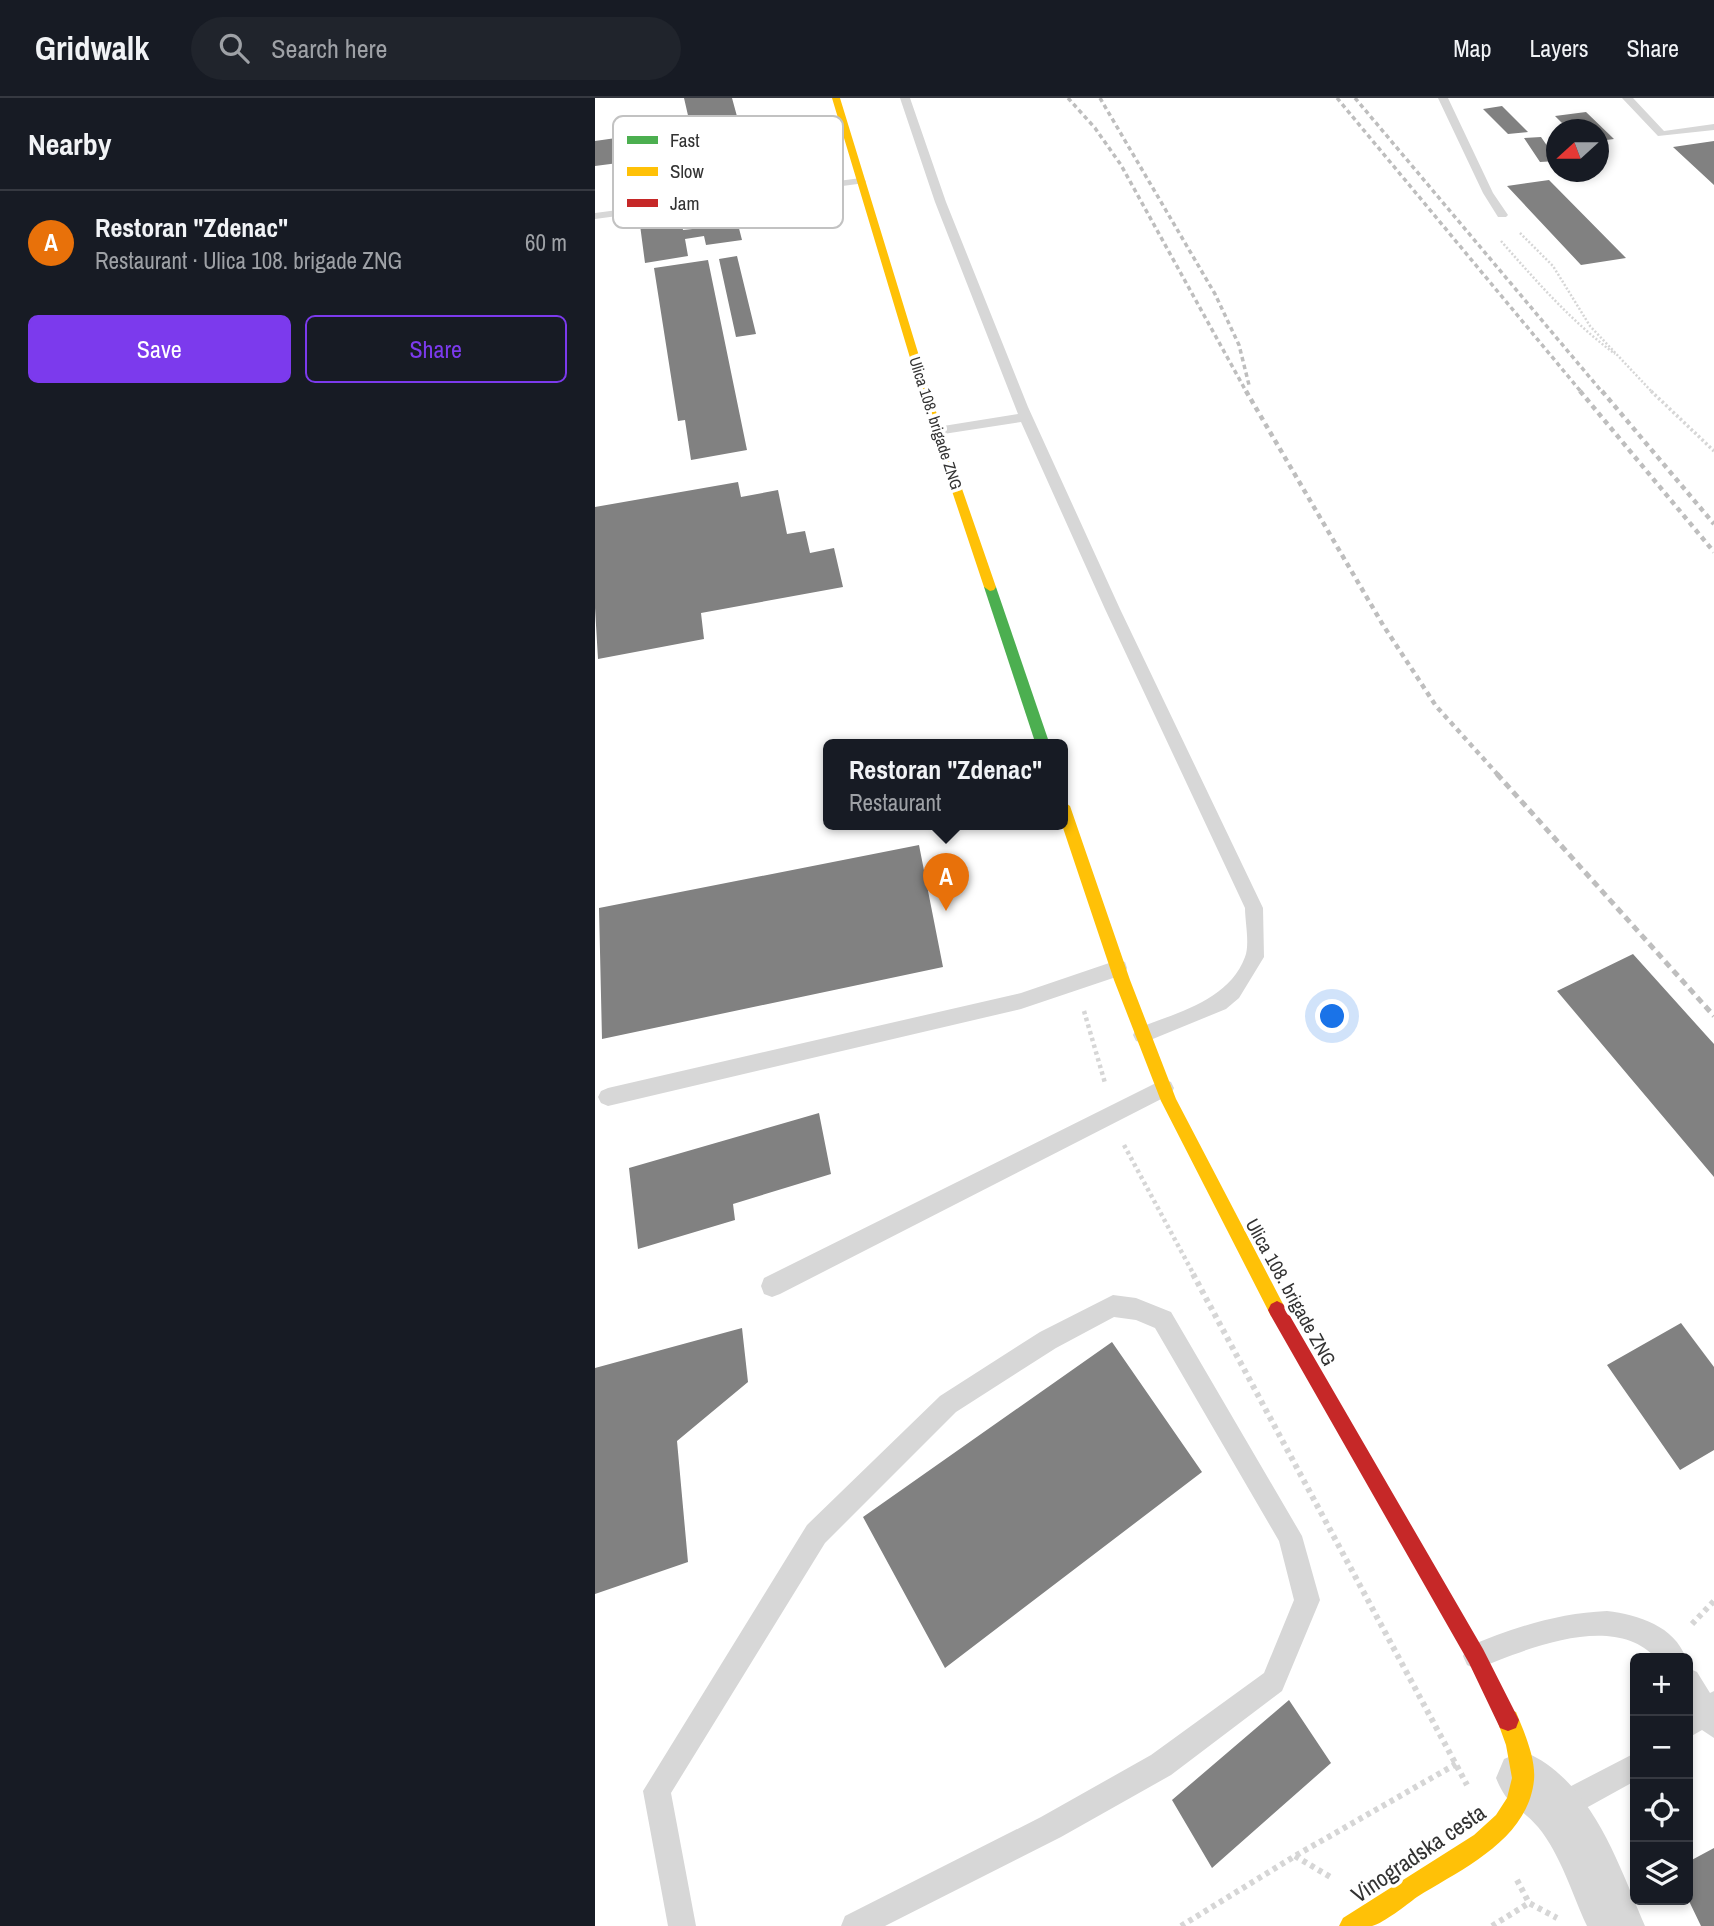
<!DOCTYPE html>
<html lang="en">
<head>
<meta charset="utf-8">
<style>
  :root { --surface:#171b24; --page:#20242c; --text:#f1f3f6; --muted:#9ea1a6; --line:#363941; --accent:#7c3aed }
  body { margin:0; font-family:"Archivo Narrow",sans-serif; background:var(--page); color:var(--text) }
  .controls { position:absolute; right:21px; bottom:21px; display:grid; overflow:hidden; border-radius:10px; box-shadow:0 4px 10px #0003 }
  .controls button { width:63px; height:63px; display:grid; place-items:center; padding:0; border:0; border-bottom:2px solid var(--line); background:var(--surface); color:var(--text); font:35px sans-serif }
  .compass { position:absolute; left:951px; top:21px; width:63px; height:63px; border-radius:50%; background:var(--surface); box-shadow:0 4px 10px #0003; rotate:249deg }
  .you { position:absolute; left:738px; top:919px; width:24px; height:24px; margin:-18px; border:5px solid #fff; border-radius:50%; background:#1a73e8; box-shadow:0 0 0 10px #1a73e833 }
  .badge { display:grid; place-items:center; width:46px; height:46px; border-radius:50%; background:var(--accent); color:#fff; font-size:23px; font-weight:700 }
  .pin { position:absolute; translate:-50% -58px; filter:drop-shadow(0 2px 4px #0008) }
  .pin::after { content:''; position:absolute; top:37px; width:24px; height:21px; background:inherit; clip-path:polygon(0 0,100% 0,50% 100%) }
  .popup { position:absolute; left:228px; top:641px; width:245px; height:91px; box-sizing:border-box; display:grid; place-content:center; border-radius:10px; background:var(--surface); filter:drop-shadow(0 2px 5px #0005); font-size:23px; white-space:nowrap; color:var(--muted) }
  .popup b { font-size:26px; color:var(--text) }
  .popup::after { content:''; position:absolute; left:50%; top:100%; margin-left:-14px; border:14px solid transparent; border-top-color:var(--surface) }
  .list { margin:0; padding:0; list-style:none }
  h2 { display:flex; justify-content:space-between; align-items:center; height:91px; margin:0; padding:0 28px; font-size:30px }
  h2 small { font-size:23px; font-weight:400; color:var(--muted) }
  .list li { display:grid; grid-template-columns:46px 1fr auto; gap:21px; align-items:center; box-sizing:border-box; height:105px; padding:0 28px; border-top:2px solid var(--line) }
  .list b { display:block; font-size:26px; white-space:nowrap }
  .list p { margin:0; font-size:23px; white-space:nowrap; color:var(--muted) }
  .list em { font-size:23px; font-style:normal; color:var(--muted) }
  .actions { display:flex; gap:14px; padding:21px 28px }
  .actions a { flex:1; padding:16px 0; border:2px solid var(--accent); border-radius:10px; text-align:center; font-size:24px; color:var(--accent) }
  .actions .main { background:var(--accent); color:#fff }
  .icon { flex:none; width:38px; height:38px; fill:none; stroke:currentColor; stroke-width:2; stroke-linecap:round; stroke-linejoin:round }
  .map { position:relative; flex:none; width:1119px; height:1828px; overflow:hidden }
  header { display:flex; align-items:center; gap:42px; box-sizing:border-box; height:98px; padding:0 35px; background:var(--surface); border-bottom:2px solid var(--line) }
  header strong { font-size:33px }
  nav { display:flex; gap:38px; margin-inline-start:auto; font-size:24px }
  .search { width:490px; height:63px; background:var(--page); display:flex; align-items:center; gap:18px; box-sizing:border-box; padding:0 24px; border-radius:38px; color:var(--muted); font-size:26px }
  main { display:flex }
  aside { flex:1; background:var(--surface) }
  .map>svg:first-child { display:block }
  .building { fill:#818181 }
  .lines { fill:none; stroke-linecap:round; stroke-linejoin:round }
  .path-far3 { stroke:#d6d6d6; stroke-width:2.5; stroke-dasharray:2 2; stroke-linecap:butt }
  .path-far2 { stroke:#d6d6d6; stroke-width:3.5; stroke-dasharray:2.5 2.5; stroke-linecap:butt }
  .path-far1 { stroke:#d6d6d6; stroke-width:4.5; stroke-dasharray:3.5 3.5; stroke-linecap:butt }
  .path { stroke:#d6d6d6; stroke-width:6; stroke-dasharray:4.5 4.5; stroke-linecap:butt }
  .lane { fill:#d7d7d7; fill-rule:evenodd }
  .street { fill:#d7d7d7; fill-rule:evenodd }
  .fast { fill:#4caf50; fill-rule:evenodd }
  .slow { fill:#ffc107; fill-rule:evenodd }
  .jam { fill:#c62828; fill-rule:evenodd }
  .rail-far2 { stroke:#bebebe; stroke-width:3.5; stroke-dasharray:4.5 3.5; stroke-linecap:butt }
  .rail-far1 { stroke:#bebebe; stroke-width:4.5; stroke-dasharray:5 4.5; stroke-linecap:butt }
  .rail { stroke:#bebebe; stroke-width:5; stroke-dasharray:7 5; stroke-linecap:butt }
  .labels { text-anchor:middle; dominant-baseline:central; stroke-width:7; stroke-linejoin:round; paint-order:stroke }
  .far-street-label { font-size:16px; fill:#333; stroke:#fff }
  .street-label { font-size:19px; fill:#333; stroke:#fff }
  .near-street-label { font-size:23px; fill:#333; stroke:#fff }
  .key { fill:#fff; stroke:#c2c2c2; stroke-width:2 }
  .key-label { font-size:19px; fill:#333 }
</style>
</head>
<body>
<header>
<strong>Gridwalk</strong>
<div class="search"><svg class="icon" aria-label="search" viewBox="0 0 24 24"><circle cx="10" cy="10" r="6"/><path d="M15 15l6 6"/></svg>Search here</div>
<nav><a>Map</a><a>Layers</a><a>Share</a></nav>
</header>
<main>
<aside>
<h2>Nearby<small></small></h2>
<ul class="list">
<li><span class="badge" style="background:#e8710a">A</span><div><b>Restoran &quot;Zdenac&quot;</b><p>Restaurant · Ulica 108. brigade ZNG</p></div><em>60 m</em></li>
</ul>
<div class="actions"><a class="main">Save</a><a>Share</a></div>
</aside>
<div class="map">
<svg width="1119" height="1828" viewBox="0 0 1119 1828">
  <rect width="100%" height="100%" fill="#fff"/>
  <path class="building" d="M89 0H137L152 55 103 61Z
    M907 8 933 34 913 36 888 11Z
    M991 14 1019 41 1004 43V32H974L960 18Z
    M49 36 54 61 0 68V43Z
    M946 39 962 62V63L945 64 929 40Z
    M1119 43V87L1078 49Z
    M954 82 1031 160 986 167 912 88Z
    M138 107 147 142 111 147 109 138 90 141 93 158 50 165 45 127 86 121 88 132 107 130 103 112Z
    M142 158 161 236 141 239 124 161Z
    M113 162 152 352 96 362 90 322 83 323 59 170Z
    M143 384 146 399 183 392 192 436 210 433 215 455 239 450 248 489 106 515 109 541 3 561 0 510V409Z
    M324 747 348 869 7 941 4 810Z
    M1038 856 1119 946V1079L962 893Z
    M224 1015 236 1076 138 1106 140 1122 43 1151 34 1070Z
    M1086 1225 1119 1269V1352L1085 1372 1012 1267Z
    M147 1230 153 1284 82 1343 93 1464 0 1496V1270Z
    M517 1244 607 1374 350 1570 268 1419Z
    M694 1602 736 1665 617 1770 577 1702Z
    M1119 1750V1828H1106L1093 1801V1764Z"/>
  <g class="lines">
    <path class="path-far3" d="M925 135 958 168 995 228 1058 295
      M906 143C942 184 976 223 1020 256"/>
    <path class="path-far2" d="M1056 293 1119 353"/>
    <path class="path-far1" d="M489 913 510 985
      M529 1047 599 1177"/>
    <path class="path" d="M598 1176 872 1687
      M1097 1526 1119 1503
      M700 1758 737 1780
      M922 1782 934 1805 962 1820
      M586 1828 700 1758 861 1666
      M897 1828 934 1805"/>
    <path class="lane" d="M305 0H315L351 104 433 309 525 511 668 810 669 859 644 900 631 911 548 945 541 943 538 937 541 931C580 915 634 903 650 859 655 846 650 824 650 810L510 511 426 324 342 337 335 333 342 329 423 316 340 104Z
      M843 0H853L898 95 913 117 911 119H903L888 95Z
      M1027 0H1038L1069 33 1119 26V32L1063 38Z
      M266 80 271 83 270 85 0 121V115Z
      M523 862 530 864 532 870 530 876 426 911 13 1008 6 1005 3 999 6 993 13 990 426 895Z
      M569 981 576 984 579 990 576 996 185 1196 177 1199 169 1196 166 1188 169 1180Z
      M518 1197 541 1200 576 1214 707 1438 725 1502 687 1593 576 1677 466 1739 290 1828H246L250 1818 446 1719 556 1657 669 1575 699 1502 684 1443 560 1230 541 1222 519 1219 461 1250 361 1314 230 1445 76 1695 101 1828H73L48 1693 212 1427 345 1298 445 1234Z
      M1012 1513C1044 1517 1079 1528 1091 1560H1061C1018 1513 930 1552 881 1571L872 1567 868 1558 872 1549C917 1530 963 1515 1012 1513Z
      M1093 1570 1102 1574 1115 1595 1119 1593V1640L1107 1632 1093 1640Z
      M1040 1655V1683L973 1720 963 1724 953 1720 949 1710 953 1700Z"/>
    <path class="street" d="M928 1653C996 1681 1023 1765 1050 1828H992C977 1796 966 1757 943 1729 925 1708 913 1710 901 1680L909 1661Z"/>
    <path class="fast" d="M395 485 401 489 455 647H441L389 489Z"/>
    <path class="slow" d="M237 0H245L347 333 401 489 399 492 395 493 389 489 337 333Z
      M468 703 475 708 535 882 581 1001 688 1206 691 1212 688 1218 682 1221 676 1218 566 1003 519 882 467 727Z
      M913 1611 921 1614C929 1634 941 1660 939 1682 933 1742 867 1771 822 1799 811 1807 789 1825 777 1828 767 1828 754 1828 744 1828L748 1820 879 1737 901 1717 912 1700 917 1680 911 1647 902 1622 905 1614Z"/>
    <path class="jam" d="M682 1203 688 1206 888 1551 924 1622 921 1630 913 1633 905 1630 874 1565 676 1218 673 1212 676 1206Z"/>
    <path class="rail-far2" d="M473 0 500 30 526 67 652 295
      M505 0 620 196 644 247 654 287
      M742 0 987 295
      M760 0 1008 295"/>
    <path class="rail-far1" d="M651 293 788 527 841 608 904 678
      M985 293 1119 454
      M1007 293 1119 426"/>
    <path class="rail" d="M902 676 1119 918"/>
  </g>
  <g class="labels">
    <g class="far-street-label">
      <text transform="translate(341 325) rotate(72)">Ulica 108. brigade ZNG</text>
    </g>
    <g class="street-label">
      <text transform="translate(696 1194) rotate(61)">Ulica 108. brigade ZNG</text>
    </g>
    <g class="near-street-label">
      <text transform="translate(823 1755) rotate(-34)">Vinogradska cesta</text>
    </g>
  </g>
  <rect x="18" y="18" width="230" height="112" rx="10" class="key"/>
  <rect x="32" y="38" width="31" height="8" fill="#4caf50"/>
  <rect x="32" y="69" width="31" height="9" fill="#ffc107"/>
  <rect x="32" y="101" width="31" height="8" fill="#c62828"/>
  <g class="key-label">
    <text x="75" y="49">Fast</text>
    <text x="75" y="80">Slow</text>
    <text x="75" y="112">Jam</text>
  </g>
</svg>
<div class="controls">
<button>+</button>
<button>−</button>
<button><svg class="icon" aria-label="locate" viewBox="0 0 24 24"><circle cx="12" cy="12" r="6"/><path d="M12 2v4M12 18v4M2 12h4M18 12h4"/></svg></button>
<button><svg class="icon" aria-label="layers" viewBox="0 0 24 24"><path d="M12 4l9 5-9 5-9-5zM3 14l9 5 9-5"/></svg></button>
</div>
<svg class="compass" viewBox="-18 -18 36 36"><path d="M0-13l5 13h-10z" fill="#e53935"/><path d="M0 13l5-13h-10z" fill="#9ea1a6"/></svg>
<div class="you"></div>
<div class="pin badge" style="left:351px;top:813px;background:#e8710a">A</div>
<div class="popup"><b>Restoran &quot;Zdenac&quot;</b>Restaurant</div>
</div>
</main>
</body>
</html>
